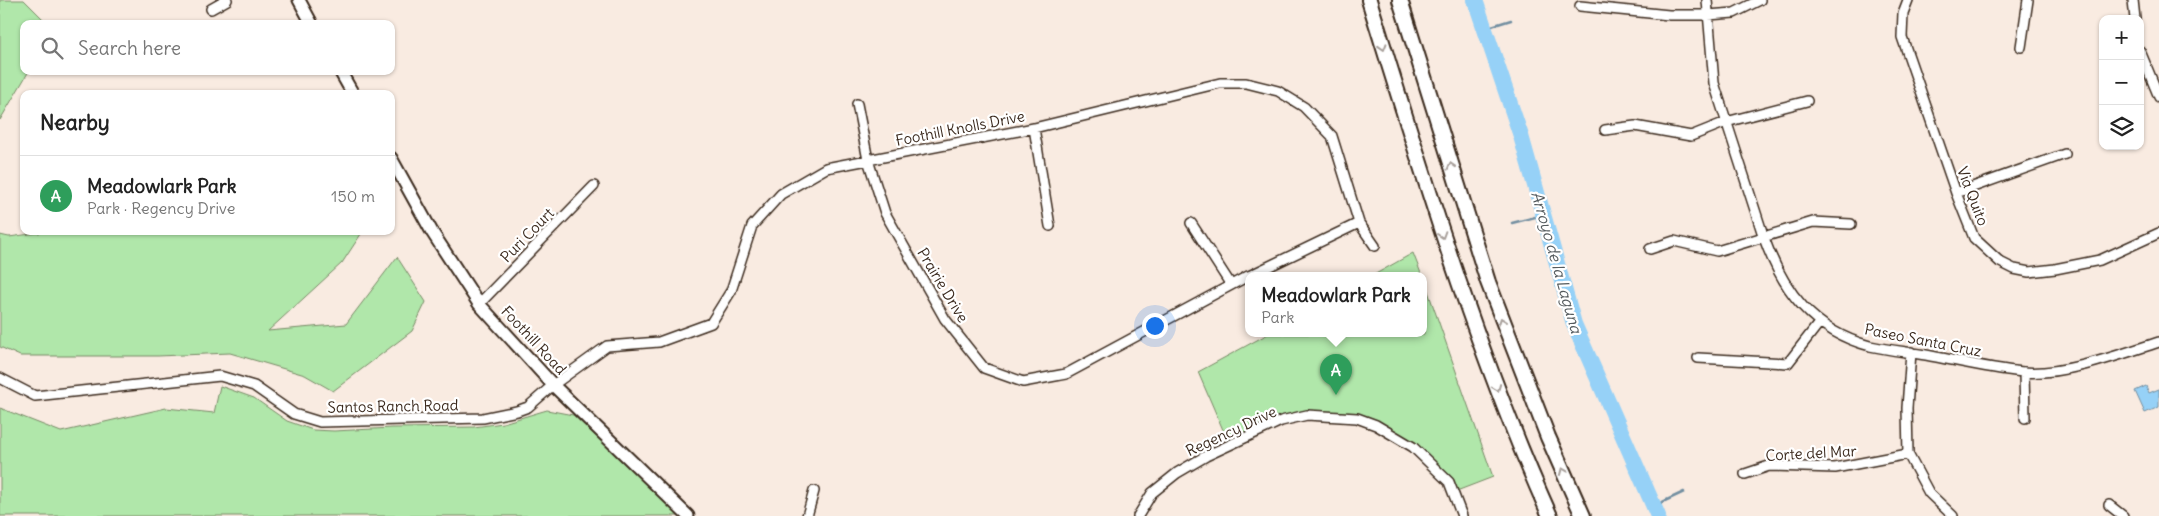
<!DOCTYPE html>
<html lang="en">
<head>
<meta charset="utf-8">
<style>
  :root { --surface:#fff; --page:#f2f2f2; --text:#222; --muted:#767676; --line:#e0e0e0; --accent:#d1495b }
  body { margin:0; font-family:Delius,sans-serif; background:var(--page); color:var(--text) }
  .controls { position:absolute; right:15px; top:15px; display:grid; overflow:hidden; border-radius:10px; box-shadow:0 1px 4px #0004 }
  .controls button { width:45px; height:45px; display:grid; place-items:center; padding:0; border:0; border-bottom:1px solid var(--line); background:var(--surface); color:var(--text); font:25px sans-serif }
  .you { position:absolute; left:1154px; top:325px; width:18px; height:18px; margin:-12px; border:4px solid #fff; border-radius:50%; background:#1a73e8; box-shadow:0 0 0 8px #1a73e833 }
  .badge { display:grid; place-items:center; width:32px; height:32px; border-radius:50%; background:var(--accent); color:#fff; font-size:16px; font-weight:700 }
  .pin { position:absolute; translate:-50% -41px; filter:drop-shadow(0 1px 2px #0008) }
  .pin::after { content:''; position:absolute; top:26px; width:18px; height:15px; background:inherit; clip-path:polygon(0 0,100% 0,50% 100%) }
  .popup { position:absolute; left:1245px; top:272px; width:182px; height:65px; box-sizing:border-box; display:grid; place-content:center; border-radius:10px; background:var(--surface); filter:drop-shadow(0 1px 4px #0005); font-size:16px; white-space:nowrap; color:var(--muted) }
  .popup b { font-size:19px; color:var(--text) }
  .popup::after { content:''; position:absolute; left:50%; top:100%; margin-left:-10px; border:10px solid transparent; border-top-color:var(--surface) }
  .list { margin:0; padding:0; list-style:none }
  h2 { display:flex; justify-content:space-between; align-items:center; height:65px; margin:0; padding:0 20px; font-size:21px }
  h2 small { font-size:16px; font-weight:400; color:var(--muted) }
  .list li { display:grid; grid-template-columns:32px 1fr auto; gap:15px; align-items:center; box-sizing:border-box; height:80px; padding:0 20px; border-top:1px solid var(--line) }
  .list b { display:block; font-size:19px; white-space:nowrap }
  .list p { margin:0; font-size:16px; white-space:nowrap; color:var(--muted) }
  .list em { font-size:16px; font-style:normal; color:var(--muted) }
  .icon { flex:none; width:28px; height:28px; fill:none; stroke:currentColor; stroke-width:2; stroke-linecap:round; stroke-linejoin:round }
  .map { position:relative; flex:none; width:2159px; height:516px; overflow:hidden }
  .search { position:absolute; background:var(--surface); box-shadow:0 1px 4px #0004; left:20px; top:20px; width:375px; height:55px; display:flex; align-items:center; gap:12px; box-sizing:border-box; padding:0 18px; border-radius:10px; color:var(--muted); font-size:19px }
  .panel { position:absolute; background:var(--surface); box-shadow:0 1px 4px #0004; left:20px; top:90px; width:375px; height:145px; border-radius:10px }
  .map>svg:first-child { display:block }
  .green { fill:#b0e7aa; stroke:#768864 }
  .water { fill:#96d1f7; stroke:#728ea0 }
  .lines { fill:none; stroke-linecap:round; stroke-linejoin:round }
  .stream { stroke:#728ea0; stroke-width:2.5 }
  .river { stroke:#96d1f7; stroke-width:16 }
  .minor-casing { stroke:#3b2a1e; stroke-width:12 }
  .major-casing { stroke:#3b2a1e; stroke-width:15 }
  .highway-casing { stroke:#3b2a1e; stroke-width:18 }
  .minor { stroke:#fff; stroke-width:9 }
  .major { stroke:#fff; stroke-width:11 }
  .highway { stroke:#fff; stroke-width:14 }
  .oneway { stroke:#a79f9a }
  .labels { text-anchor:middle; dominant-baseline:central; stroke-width:4.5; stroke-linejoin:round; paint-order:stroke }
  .street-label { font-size:15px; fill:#3b2a1e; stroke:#fff }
  .water-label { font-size:16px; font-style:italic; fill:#565c5f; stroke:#fff }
</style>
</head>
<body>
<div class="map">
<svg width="2159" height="516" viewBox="0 0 2159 516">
  <rect width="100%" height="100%" fill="#f9ebe1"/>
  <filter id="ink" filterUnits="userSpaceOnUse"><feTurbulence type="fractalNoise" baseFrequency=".02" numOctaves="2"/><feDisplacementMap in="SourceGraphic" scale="10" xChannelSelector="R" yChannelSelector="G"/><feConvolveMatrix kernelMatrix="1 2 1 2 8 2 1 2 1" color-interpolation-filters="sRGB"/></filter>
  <g filter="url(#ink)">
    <path class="green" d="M0 0H24L48 24H24V71H29L0 120Z
      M53 231H363L342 263 268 331 346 324 397 257 426 302 412 331 333 391 305 375 230 353 158 356H20L0 347V235L9 237Z
      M1413 253 1422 276H1372Z
      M1424 280 1493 477 1454 492 1425 455 1358 420 1314 417 1277 424 1230 446 1198 372 1268 334H1424Z
      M220 386 254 398 287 421 313 430 334 431 392 428 474 427 503 423 547 410 573 415 660 495 678 516H0V408L61 432 166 408 214 413Z"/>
    <path class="water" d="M2146 386 2149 393 2159 389V407L2145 413 2135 391Z"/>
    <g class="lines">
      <path class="stream" d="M1485 28 1511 20
        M1512 223 1543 215
        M1654 506 1684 492"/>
      <path class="river" d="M1475 0 1521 136 1574 324 1658 516"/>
      <g class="minor-casing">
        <path id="minor" d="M1707 0 1714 83 1764 238C1783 291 1813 331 1870 346 1888 350 1908 352 1926 355 1958 361 1991 369 2023 372 2062 376 2122 354 2159 342
          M1908 0 1903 13 1902 37 1956 193 1974 238 2000 262 2014 269 2029 272 2055 269 2100 260 2159 233
          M2133 0 2135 19
          M1580 6 1669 15H1708L1734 13 1760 0
          M211 9 227 0
          M2021 47 2028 0
          M2140 51 2159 97
          M857 104 868 160 885 213 945 319 984 368 1023 382 1066 374 1248 276
          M1034 128 1050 226
          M1605 130 1635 126 1691 136 1726 122 1807 101
          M1956 193 2065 154
          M1191 223 1231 285
          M1650 249 1674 241 1717 251 1813 222 1851 224
          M1249 276 1359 223
          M479 304 594 186
          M1911 352 1907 408 1908 454 1929 493 1953 516
          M1698 358 1788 363 1819 323
          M2024 372 2025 418
          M0 378 35 396 220 376 254 386 294 414 320 422 483 418 517 411 528 407 553 385 607 346 659 342 711 323 731 291 752 226 781 194 826 168 1034 128 1220 83H1246L1278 91 1304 107 1332 136 1359 223 1375 246
          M1745 474 1769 466 1835 468 1908 454
          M2109 505 2123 516
          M807 516 814 491
          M1138 516 1152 493 1177 473 1206 456 1281 421 1307 415 1357 418 1376 425 1413 447 1449 482 1462 516"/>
      </g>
      <g class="major-casing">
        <path id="major" d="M299 0 312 24
          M340 71 353 94
          M391 158 432 232 479 304 553 385 688 516"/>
      </g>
      <g class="highway-casing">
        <path id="highway" d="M1369 0C1423 174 1475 349 1550 516
          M1400 0 1488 282 1548 437 1583 516"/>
      </g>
      <use href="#minor" class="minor"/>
      <use href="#major" class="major"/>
      <use href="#highway" class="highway"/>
    </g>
    <defs><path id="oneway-chevron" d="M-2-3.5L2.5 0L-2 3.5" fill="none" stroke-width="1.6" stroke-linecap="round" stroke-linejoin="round" transform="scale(1.25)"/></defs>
    <g class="oneway">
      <use href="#oneway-chevron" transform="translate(1383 47) rotate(73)"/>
      <use href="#oneway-chevron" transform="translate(1451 166) rotate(-107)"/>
      <use href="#oneway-chevron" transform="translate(1442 235) rotate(72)"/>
      <use href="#oneway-chevron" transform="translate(1502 321) rotate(-110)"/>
      <use href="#oneway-chevron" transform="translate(1497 388) rotate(69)"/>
      <use href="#oneway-chevron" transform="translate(1563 471) rotate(-113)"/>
    </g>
  </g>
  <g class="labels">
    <g class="street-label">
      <text transform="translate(960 128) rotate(-11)">Foothill Knolls Drive</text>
      <text transform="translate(1973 196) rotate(69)">Via Quito</text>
      <text transform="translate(527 235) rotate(-46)">Puri Court</text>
      <text transform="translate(943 285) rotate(59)">Prairie Drive</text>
      <text transform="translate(534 340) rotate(47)">Foothill Road</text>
      <text transform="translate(1923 340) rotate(11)">Paseo Santa Cruz</text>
      <text transform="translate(393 406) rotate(-1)">Santos Ranch Road</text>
      <text transform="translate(1231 431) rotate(-25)">Regency Drive</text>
      <text transform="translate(1811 453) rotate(-3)">Corte del Mar</text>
    </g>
    <g class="water-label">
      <text transform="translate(1557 262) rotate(74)">Arroyo de la Laguna</text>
    </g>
  </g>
</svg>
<div class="controls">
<button>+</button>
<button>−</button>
<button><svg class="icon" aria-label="layers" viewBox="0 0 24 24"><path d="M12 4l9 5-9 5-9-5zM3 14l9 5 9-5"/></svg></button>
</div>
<div class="you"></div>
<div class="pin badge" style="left:1336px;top:395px;background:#2e9e5b">A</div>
<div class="popup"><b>Meadowlark Park</b>Park</div>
<div class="search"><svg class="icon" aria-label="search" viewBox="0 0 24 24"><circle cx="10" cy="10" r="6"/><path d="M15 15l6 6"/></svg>Search here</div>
<section class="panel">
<h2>Nearby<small></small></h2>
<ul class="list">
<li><span class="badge" style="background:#2e9e5b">A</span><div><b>Meadowlark Park</b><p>Park · Regency Drive</p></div><em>150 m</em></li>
</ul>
</section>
</div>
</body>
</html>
